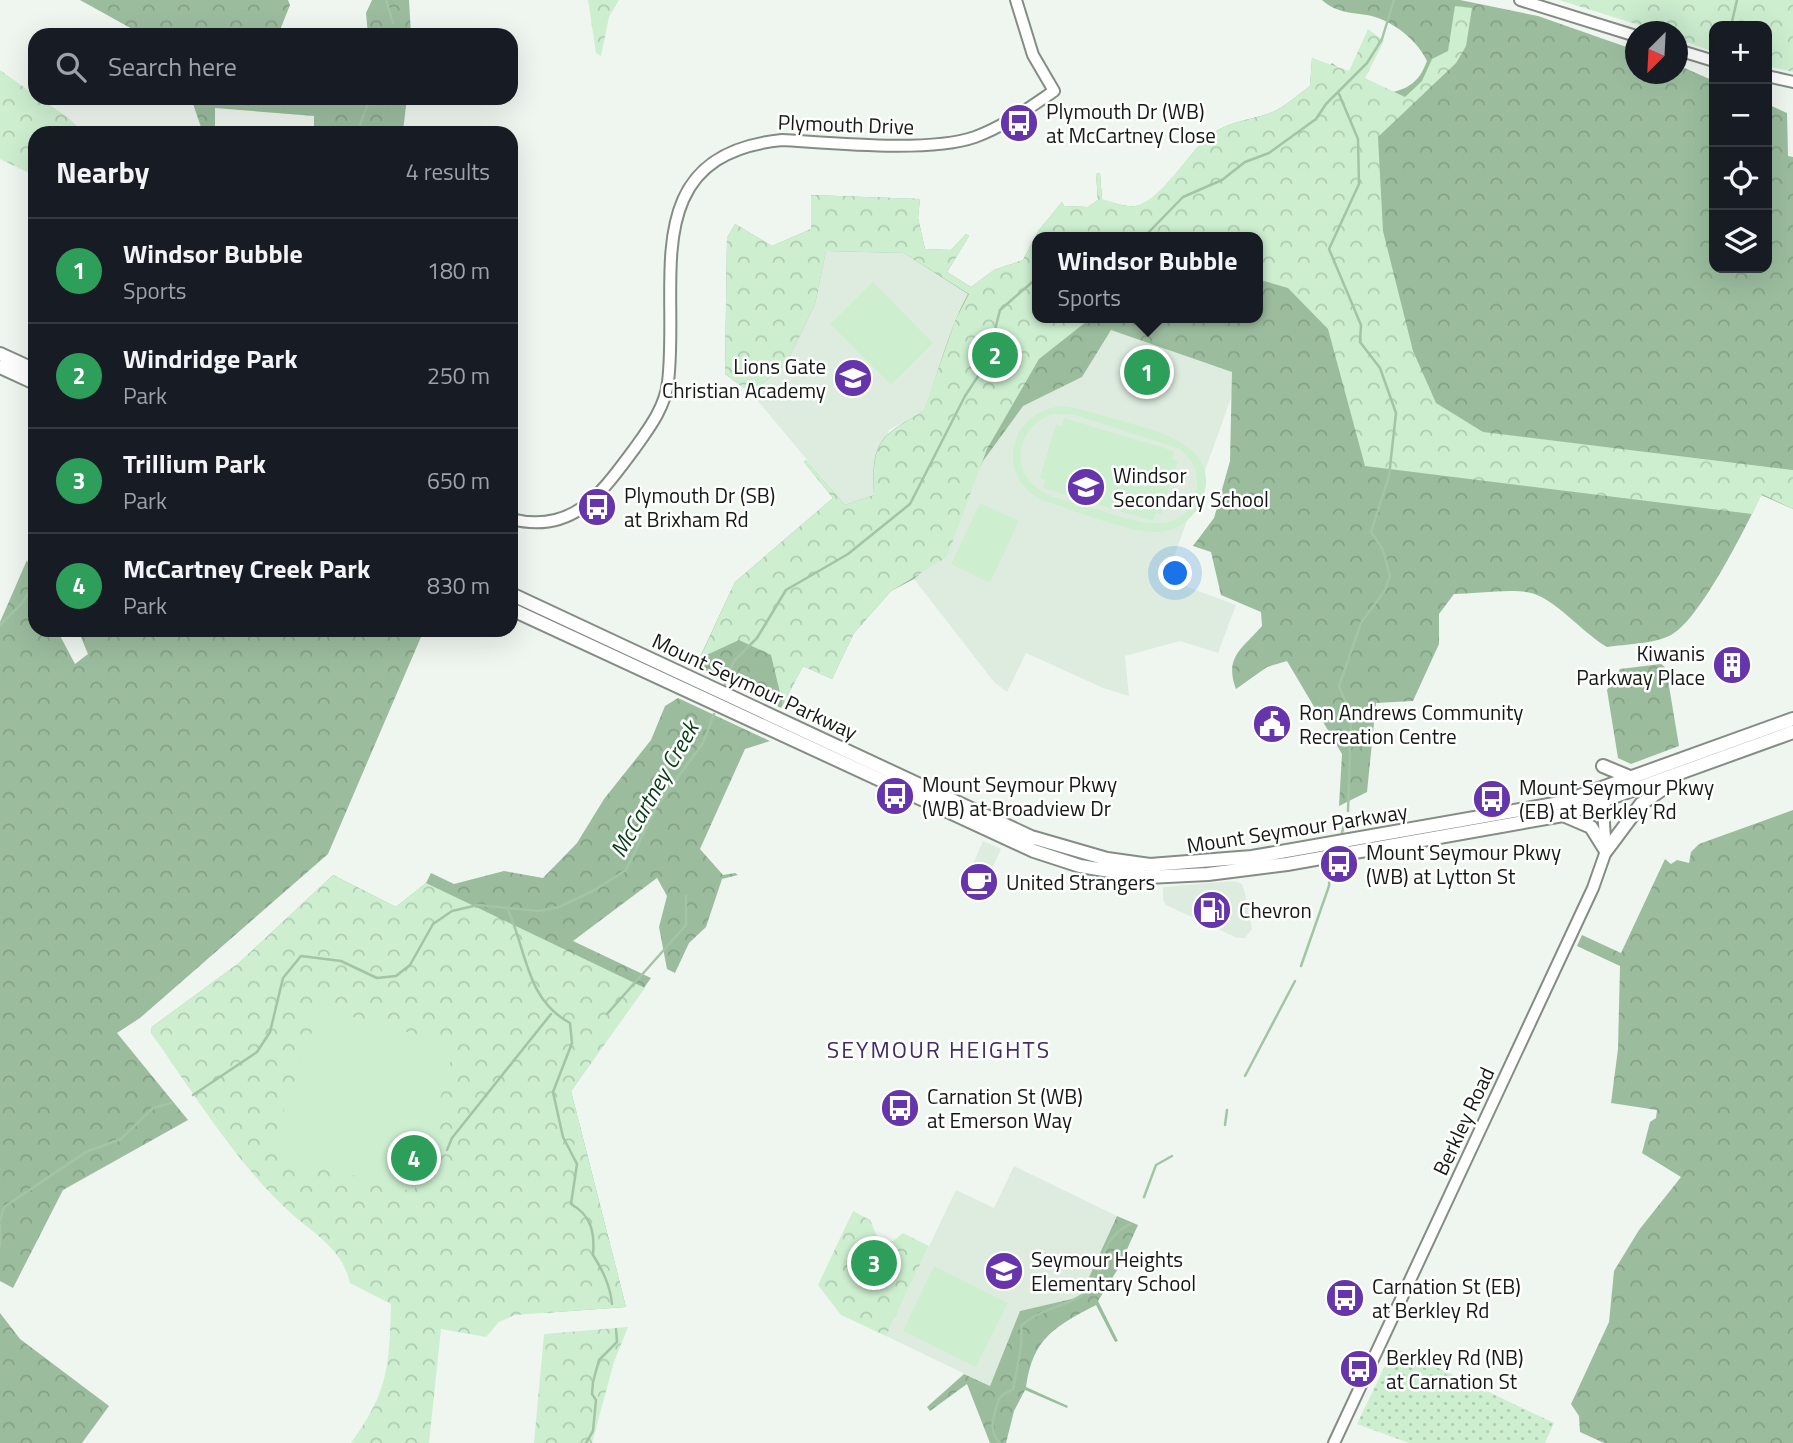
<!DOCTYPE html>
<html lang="en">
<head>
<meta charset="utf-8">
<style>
  :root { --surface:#171b24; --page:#20242c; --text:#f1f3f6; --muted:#9ea1a6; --line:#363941; --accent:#b29ed5 }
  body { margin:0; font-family:"Titillium Web",sans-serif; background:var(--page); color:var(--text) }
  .controls { position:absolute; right:21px; top:21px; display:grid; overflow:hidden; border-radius:14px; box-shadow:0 7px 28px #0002 }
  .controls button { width:63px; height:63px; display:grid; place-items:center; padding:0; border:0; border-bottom:2px solid var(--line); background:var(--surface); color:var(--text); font:35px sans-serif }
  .compass { position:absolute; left:1625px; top:21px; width:63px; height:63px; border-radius:50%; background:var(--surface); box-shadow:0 7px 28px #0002; rotate:204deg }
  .you { position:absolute; left:1176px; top:574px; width:24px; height:24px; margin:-18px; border:5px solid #fff; border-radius:50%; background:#1a73e8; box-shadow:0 0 0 10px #1a73e833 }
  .badge { display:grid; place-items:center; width:46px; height:46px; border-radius:50%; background:var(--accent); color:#fff; font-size:23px; font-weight:700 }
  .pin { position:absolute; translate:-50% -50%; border:4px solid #fff; box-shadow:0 2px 7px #0006 }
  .popup { position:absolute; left:1032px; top:232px; width:231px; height:91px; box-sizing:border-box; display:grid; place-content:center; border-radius:14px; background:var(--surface); filter:drop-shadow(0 2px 5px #0005); font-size:23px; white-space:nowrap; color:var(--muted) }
  .popup b { font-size:26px; color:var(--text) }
  .popup::after { content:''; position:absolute; left:50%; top:100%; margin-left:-14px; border:14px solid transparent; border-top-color:var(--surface) }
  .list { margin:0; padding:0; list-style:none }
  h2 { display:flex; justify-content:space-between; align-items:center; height:91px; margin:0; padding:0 28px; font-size:30px }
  h2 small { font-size:23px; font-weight:400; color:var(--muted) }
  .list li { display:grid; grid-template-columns:46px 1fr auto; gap:21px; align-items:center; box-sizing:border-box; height:105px; padding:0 28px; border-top:2px solid var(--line) }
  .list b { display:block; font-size:26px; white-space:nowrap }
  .list p { margin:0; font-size:23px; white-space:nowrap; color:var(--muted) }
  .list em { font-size:23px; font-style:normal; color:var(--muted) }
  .icon { flex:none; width:38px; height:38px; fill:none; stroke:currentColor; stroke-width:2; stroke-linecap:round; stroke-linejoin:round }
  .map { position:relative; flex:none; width:1793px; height:1443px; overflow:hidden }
  .search { position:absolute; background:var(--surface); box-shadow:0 7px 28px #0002; left:28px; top:28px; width:490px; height:77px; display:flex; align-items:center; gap:18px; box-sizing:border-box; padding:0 24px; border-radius:21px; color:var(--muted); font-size:26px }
  .panel { position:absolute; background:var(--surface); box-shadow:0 7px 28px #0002; left:28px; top:126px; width:490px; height:511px; border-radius:21px }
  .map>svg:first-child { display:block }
  .built { fill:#deecdf }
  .grass { fill:url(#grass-dots) }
  .forest { fill:url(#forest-crowns); fill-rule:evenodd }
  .park { fill:url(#park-crowns) }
  .pitch { fill:#cdefd0; fill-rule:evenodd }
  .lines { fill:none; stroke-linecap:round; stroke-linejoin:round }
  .stream { stroke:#a3c5a6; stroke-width:2.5 }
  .tertiary-casing { stroke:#858c85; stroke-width:14 }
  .secondary-casing { stroke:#858c85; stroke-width:16 }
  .tertiary { stroke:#fff; stroke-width:10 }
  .secondary { stroke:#fff; stroke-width:12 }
  .labels { text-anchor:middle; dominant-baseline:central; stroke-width:5; stroke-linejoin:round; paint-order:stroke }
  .poi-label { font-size:21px; fill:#161916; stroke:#fff; text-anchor:start }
  .street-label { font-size:21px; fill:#161916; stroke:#fff }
  .water-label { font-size:23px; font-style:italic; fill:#073d15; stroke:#fff }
  .neighbourhood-label { font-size:23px; letter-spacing:2px; fill:#412c67; stroke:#fff }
</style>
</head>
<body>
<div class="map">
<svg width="1793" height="1443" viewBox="0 0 1793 1443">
  <defs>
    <pattern id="grass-dots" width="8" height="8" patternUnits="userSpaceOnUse" patternTransform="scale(1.75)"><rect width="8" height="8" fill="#cdefd0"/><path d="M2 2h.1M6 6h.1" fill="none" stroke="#afccb2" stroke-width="1.8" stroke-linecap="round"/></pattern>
    <pattern id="forest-crowns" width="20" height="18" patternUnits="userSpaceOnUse" patternTransform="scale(1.75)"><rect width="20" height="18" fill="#9bbd9e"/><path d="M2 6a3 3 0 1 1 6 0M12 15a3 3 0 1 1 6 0" fill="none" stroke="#85a287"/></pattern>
    <pattern id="park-crowns" width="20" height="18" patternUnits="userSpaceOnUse" patternTransform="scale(1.75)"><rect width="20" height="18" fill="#cdefd0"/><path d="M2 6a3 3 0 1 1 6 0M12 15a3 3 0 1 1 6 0" fill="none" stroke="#afccb2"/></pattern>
  </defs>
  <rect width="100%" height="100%" fill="#eff6ef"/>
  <path class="built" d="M826 251 904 253 969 294 955 321 924 411 889 430 874 495 845 505 751 393 786 364 815 304Z
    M1091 318 1244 362 1166 579 1236 605 1218 653 1180 641 1125 656 1129 696 1103 688 1026 653 1007 692 994 682 914 579 987 449Z
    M983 841 1001 849 978 899 961 891Z
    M1234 881 1242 884 1245 893 1252 929 1245 938H1237L1166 905 1163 900V887Z
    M1014 1166 1117 1216 1080 1297 1020 1311 990 1386 886 1336 956 1190 994 1208Z"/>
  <path class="grass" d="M1394 1347 1554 1423 1545 1443H1409L1357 1424Z"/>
  <path class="forest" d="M80 0H288L290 5 278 35H143Z
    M372 0H409L411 35H368L366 13Z
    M1322 0H1460L1538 16 1635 50 1636 74H1678V65L1714 81V268H1767V104L1787 113 1788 156 1793 157V509L1761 495C1747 525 1700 620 1671 635 1654 644 1626 644 1607 647 1584 634 1554 598 1531 593 1512 588 1475 594 1454 594L1439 614V644L1413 701 1376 703 1367 792 1339 806 1342 754 1287 661 1267 667 1236 689C1224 657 1242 649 1262 626L1261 612 1221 595 1211 552 1193 546 1214 518 1230 461 1232 372 1111 330 1082 377 1023 406 983 461 936 558 914 579 891 591 854 633 832 679 803 666 781 708 689 662 700 657 735 582 833 498 804 462 806 460 845 505 874 495C871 442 879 436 924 411 939 372 948 330 968 294L904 253 826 251 815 304 786 364 751 393 725 374 727 238 735 224 772 246 811 229V195L920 199 918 218 925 249 951 250 966 234 969 236 947 272 971 287 994 270 1023 260 1039 230 1062 202 1064 206 1088 207 1098 200 1096 174 1100 173 1102 200C1114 202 1128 209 1140 205 1163 197 1188 154 1209 136 1227 121 1253 120 1275 111 1287 105 1299 94 1310 86L1312 58 1330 66 1332 63 1375 97C1402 89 1416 90 1427 61 1418 42 1399 26 1378 18 1358 11 1339 16 1322 0ZM1037 237H1257V318H1037Z
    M191 98H407L403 131 398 133H314V116L215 108V133H203Z
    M27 560 35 582V630H57L75 664 88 654 78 630H424L328 854 140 1018 117 1033 188 1120 63 1190 13 1288 0 1281V622Z
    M1661 664 1666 668 1679 746 1631 764 1618 758 1607 690 1620 669Z
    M678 698 770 741 745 749 700 849 723 875 735 873 738 875 722 879 706 927 689 943 675 973 667 969 659 927 667 896 657 878 573 941 651 978 571 1091 626 1307 542 1313 151 1033 152 1027 239 963 333 875 396 907 426 883 431 873 454 884 504 871 543 878 577 843 604 799 651 740 665 706Z
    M1793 810V1443H1604L1580 1432 1579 1416 1571 1404 1609 1322 1614 1271 1639 1230 1681 1177 1642 1153 1650 1122 1656 1118 1657 1110 1611 1103 1618 1049 1620 966 1577 946 1582 935 1621 953 1665 859 1671 864 1677 860 1689 863 1691 852 1699 844Z
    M1117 1216 1138 1225 1119 1267 1098 1301 1118 1341 1115 1342 1096 1305C1054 1327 1033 1338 1026 1387L1068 1406 1067 1408 1025 1390 1014 1411 1006 1443H990L967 1384 930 1411 927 1407 964 1374 990 1386 1020 1311 1080 1297Z
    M0 1313 20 1339 109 1406 82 1443H0Z"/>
  <path class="park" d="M588 0H619L609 17 601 56 596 53Z
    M1559 0H1793V72L1767 66V26H1714V52L1678 39V32L1658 31Z
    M1455 6 1472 8 1466 46 1456 63 1378 137 1383 231 1413 351 1436 403 1483 432 1793 470V509L1762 494 1752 514 1365 466 1328 329 1288 288 1257 279V237H1037V318H1091L1039 359 987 449 947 557 891 591 854 633 832 679 803 666 783 705 771 655 739 640 700 658 735 582 833 498 804 462 806 460 845 505 874 495C872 441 879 437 924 411L955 321 969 294 904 253 826 251 815 304 786 364 751 393 725 374 727 238 735 224 772 246 811 229V195L920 199 918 218 925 249 951 250 966 234 969 236 947 272 971 287 994 270 1023 260 1039 230 1062 202 1064 206 1088 207 1098 200 1096 174 1100 173 1102 199C1113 202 1128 209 1139 205 1162 197 1188 154 1209 136 1227 121 1254 120 1275 111 1287 105 1299 94 1310 86L1312 58 1349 71 1368 29 1384 41 1365 78 1405 97 1422 81 1432 59 1448 51Z
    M0 70 35 95V98H40L70 119 83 133H35V176L0 159Z
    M333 875 396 907 426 883 645 988 571 1091 626 1307 515 1315 499 1322 486 1337 441 1329 429 1443H351C389 1391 389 1366 391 1304L350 1283C342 1249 317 1236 293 1215 236 1164 195 1095 151 1033L152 1027 239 963Z
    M853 1211 870 1220C876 1231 875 1243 893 1241L903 1233 929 1246 886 1336 841 1315 818 1285Z
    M628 1327 614 1362 592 1443H534L544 1334Z"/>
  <path class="pitch" d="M873 282 933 343 891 385 830 324Z
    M1064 406C1084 409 1103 416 1122 421 1159 431 1227 448 1200 504 1192 520 1176 531 1158 532 1131 534 1072 509 1044 501 992 477 1009 409 1064 406ZM1054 414H1072L1180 449C1193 459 1200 475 1196 491 1183 546 1121 516 1087 506 1071 501 1049 499 1037 488 1007 465 1021 423 1054 414Z
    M1064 418 1174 451 1172 459 1178 461 1161 514 1156 513 1153 521 1043 488 1045 480 1040 478 1056 424 1062 426Z
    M980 503 1019 521 990 583 951 564Z
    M323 1009 451 1044 454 1049 415 1189 410 1191 273 1153 270 1149 319 1012Z
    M934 1266 1008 1303 976 1367 903 1331Z"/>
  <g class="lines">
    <path class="stream" d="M386 0 393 23
      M1731 26 1737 0
      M1339 94 1358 139 1359 184 1329 249 1361 325 1360 342 1380 368 1396 413 1389 476 1371 532 1383 550 1390 576 1385 590 1361 623 1339 686 1351 716 1348 811
      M357 133 370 98
      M1144 237 1183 197 1222 180 1245 162 1269 153 1316 119 1326 104 1367 63 1382 39 1394 0
      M0 625 21 604 35 584
      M725 684 734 661 757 638 786 590 848 554 910 504 965 396 986 364 1000 310 1037 278
      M1342 833 1345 820
      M507 908C527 949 525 999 570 1023L572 1043 553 1092 563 1137 577 1164 571 1204C591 1215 595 1232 593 1255 603 1271 610 1285 612 1304
      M1301 966 1329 886 1330 871
      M607 1014 686 925V896
      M1245 1076 1295 981
      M193 1095 257 1052 270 1032 283 978 301 956 341 961 377 978 396 976 410 965 433 924 452 911 478 905 539 911 559 907 593 891 626 870 656 807 703 743 714 714
      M1225 1125 1227 1110
      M447 1150 452 1138 551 1014
      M1144 1197 1156 1165 1172 1156
      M0 1221 4 1207 86 1152 121 1139 153 1108 171 1103
      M0 1225V1246
      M586 1443 593 1431 596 1400 592 1394 593 1382 599 1360 617 1342 616 1329
      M1000 1443C987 1431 994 1414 999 1399 1001 1394 1009 1392 1013 1389 1017 1367 1023 1349 1021 1326 1041 1306 1078 1307 1096 1282 1099 1278 1098 1272 1100 1267 1104 1247 1112 1233 1130 1224"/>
    <g class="tertiary-casing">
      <path id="tertiary" d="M1520 0 1636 36
        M1678 50 1714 61
        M1767 76 1793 82
        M511 519C574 535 602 492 635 448 650 427 665 407 668 382 680 282 635 155 782 140 832 143 929 153 975 137 1003 127 1029 108 1054 91L1033 55 1016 0
        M1334 1443 1593 888 1606 851 1603 810 1606 800"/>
    </g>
    <g class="secondary-casing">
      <path id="secondary" d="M0 354 35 370
        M0 367 35 383
        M511 594 1031 837 1107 859 1150 865 1252 857 1560 803 1793 719
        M511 609 1034 851 1080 866 1147 877 1208 874 1287 864 1563 815 1793 732
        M1603 766 1632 778
        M1563 815 1591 827 1606 851 1641 804 1674 781"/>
    </g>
    <use href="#tertiary" class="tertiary"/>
    <use href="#secondary" class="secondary"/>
  </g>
  <defs>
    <g id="bus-disc" transform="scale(2.0125)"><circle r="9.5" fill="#6635ac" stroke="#fff"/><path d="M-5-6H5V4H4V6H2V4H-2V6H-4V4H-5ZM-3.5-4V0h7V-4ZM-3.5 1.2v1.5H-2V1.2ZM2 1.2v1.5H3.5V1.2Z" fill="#fff"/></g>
    <g id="school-disc" transform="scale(2.0125)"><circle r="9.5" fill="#6635ac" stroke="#fff"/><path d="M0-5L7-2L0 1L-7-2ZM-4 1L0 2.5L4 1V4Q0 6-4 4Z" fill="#fff"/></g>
    <g id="building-disc" transform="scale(2.0125)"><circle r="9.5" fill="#6635ac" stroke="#fff"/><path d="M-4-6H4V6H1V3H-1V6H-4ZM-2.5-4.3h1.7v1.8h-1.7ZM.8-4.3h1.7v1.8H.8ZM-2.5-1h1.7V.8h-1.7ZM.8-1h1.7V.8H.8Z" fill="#fff"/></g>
    <g id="civic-disc" transform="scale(2.0125)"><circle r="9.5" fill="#6635ac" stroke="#fff"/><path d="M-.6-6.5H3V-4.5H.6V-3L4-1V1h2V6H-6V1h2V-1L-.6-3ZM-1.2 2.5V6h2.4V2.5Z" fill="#fff"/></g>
    <g id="cafe-disc" transform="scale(2.0125)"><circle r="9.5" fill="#6635ac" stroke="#fff"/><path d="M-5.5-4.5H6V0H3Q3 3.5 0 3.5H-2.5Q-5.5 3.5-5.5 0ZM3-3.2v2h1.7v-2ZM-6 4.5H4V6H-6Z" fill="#fff"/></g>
    <g id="fuel-disc" transform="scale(2.0125)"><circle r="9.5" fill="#6635ac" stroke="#fff"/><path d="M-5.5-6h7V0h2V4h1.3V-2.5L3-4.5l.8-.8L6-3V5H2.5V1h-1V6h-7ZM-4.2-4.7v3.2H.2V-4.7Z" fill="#fff"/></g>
  </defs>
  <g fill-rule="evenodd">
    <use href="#bus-disc" x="1019" y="123"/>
    <use href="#school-disc" x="853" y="378"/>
    <use href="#school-disc" x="1086" y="487"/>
    <use href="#bus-disc" x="597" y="507"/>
    <use href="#building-disc" x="1732" y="665"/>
    <use href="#civic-disc" x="1272" y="724"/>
    <use href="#bus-disc" x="895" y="796"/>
    <use href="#bus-disc" x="1492" y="799"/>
    <use href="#bus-disc" x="1339" y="864"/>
    <use href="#cafe-disc" x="979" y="882"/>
    <use href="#fuel-disc" x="1212" y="910"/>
    <use href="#bus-disc" x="900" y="1108"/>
    <use href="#school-disc" x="1004" y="1271"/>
    <use href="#bus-disc" x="1345" y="1298"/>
    <use href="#bus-disc" x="1359" y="1369"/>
  </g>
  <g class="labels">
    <g class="poi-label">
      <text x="1046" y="111">Plymouth Dr (WB)<tspan x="1046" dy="24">at McCartney Close</tspan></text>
      <text x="826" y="366" text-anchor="end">Lions Gate<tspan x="826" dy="24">Christian Academy</tspan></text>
      <text x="1113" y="475">Windsor<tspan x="1113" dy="24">Secondary School</tspan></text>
      <text x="624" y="495">Plymouth Dr (SB)<tspan x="624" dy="24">at Brixham Rd</tspan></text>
      <text x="1705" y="653" text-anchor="end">Kiwanis<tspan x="1705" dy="24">Parkway Place</tspan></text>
      <text x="1299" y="712">Ron Andrews Community<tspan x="1299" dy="24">Recreation Centre</tspan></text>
      <text x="922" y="784">Mount Seymour Pkwy<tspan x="922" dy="24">(WB) at Broadview Dr</tspan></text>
      <text x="1519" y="787">Mount Seymour Pkwy<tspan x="1519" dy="24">(EB) at Berkley Rd</tspan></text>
      <text x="1366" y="852">Mount Seymour Pkwy<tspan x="1366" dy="24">(WB) at Lytton St</tspan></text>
      <text x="1006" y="882">United Strangers</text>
      <text x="1239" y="910">Chevron</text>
      <text x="927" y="1096">Carnation St (WB)<tspan x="927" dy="24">at Emerson Way</tspan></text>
      <text x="1031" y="1259">Seymour Heights<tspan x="1031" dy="24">Elementary School</tspan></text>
      <text x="1372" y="1286">Carnation St (EB)<tspan x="1372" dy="24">at Berkley Rd</tspan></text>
      <text x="1386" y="1357">Berkley Rd (NB)<tspan x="1386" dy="24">at Carnation St</tspan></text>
    </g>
    <g class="street-label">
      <text transform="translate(846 124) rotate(2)">Plymouth Drive</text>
      <text transform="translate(755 686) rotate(25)">Mount Seymour Parkway</text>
      <text transform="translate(1297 828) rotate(-9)">Mount Seymour Parkway</text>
      <text transform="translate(1463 1121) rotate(-65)">Berkley Road</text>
    </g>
    <g class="water-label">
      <text transform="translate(654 789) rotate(-60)">McCartney Creek</text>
    </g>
    <g class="neighbourhood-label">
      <text x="939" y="1049">SEYMOUR HEIGHTS</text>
    </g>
  </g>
</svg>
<div class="controls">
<button>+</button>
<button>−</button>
<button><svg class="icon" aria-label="locate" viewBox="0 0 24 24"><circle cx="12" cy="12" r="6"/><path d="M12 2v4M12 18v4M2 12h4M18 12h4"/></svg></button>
<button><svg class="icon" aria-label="layers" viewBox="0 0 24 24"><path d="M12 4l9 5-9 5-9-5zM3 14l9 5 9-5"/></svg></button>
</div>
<svg class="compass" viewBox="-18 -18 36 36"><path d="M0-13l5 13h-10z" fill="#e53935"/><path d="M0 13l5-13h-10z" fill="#9ea1a6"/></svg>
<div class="you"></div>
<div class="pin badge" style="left:1147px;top:372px;background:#2e9e5b">1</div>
<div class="popup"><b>Windsor Bubble</b>Sports</div>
<div class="pin badge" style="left:995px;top:355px;background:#2e9e5b">2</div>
<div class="pin badge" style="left:874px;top:1263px;background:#2e9e5b">3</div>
<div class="pin badge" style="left:414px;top:1158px;background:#2e9e5b">4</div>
<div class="search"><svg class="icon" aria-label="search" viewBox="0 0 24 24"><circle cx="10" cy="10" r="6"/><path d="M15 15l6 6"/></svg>Search here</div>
<section class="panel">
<h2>Nearby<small>4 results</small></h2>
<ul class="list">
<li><span class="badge" style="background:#2e9e5b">1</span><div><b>Windsor Bubble</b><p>Sports</p></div><em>180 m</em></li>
<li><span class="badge" style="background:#2e9e5b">2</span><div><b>Windridge Park</b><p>Park</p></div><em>250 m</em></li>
<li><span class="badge" style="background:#2e9e5b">3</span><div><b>Trillium Park</b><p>Park</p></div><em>650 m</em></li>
<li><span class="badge" style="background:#2e9e5b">4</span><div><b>McCartney Creek Park</b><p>Park</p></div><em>830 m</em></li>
</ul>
</section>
</div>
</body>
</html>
